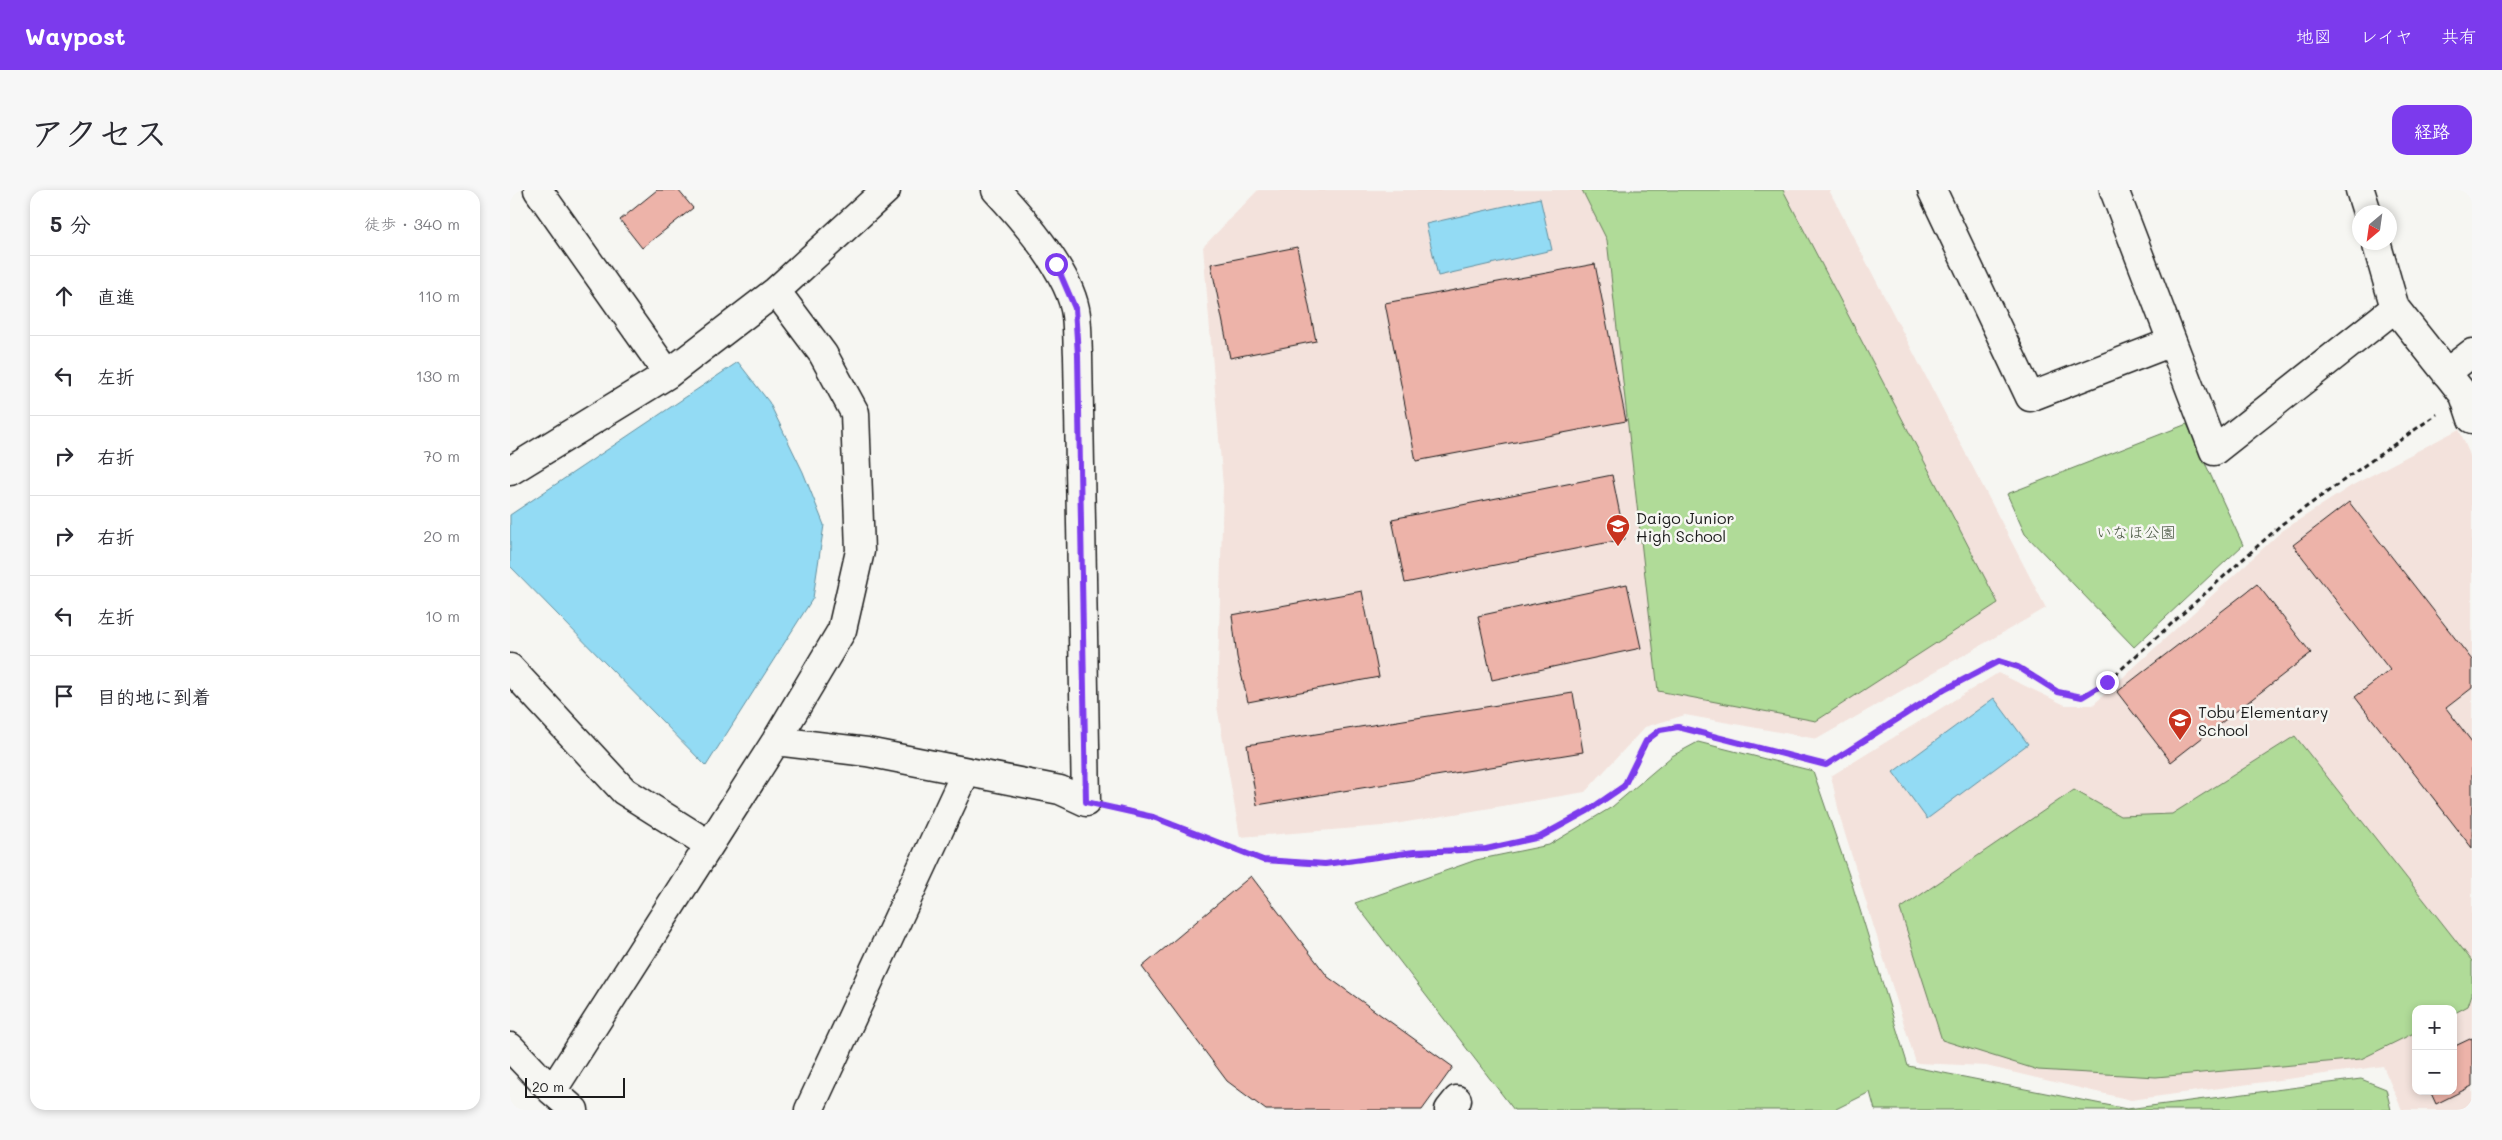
<!DOCTYPE html>
<html lang="ja">
<head>
<meta charset="utf-8">
<style>
  :root { --surface:#fff; --page:#f7f7f7; --text:#2b2b33; --muted:#7c7c81; --line:#e1e1e2; --accent:#7c3aed }
  body { margin:0; font-family:Mali,"Klee One",sans-serif; background:var(--page); color:var(--text) }
  .controls { position:absolute; right:15px; bottom:15px; display:grid; overflow:hidden; border-radius:10px; box-shadow:0 2px 8px #0003 }
  .controls button { width:45px; height:45px; display:grid; place-items:center; padding:0; border:0; border-bottom:1px solid var(--line); background:var(--surface); color:var(--text); font:25px sans-serif }
  .compass { position:absolute; left:1842px; top:15px; width:45px; height:45px; border-radius:50%; background:var(--surface); box-shadow:0 2px 8px #0003; rotate:209deg }
  .scale { position:absolute; left:15px; bottom:12px; width:100px; box-sizing:border-box; padding-left:5px; border:2px solid #1c1c1c; border-top:0; font-size:14px; line-height:18px; white-space:nowrap; color:#1c1c1c; -webkit-text-stroke:4px #f6f6f2; paint-order:stroke }
  .stop { position:absolute; width:15px; height:15px; margin:-11px; border:4px solid #7c3aed; border-radius:50%; background:#fff }
  .stop.end { background:#7c3aed; border-color:#fff; box-shadow:0 1px 5px #0008 }
  .list { margin:0; padding:0; list-style:none }
  h2 { display:flex; justify-content:space-between; align-items:center; height:65px; margin:0; padding:0 20px; font-size:21px }
  h2 small { font-size:16px; font-weight:400; color:var(--muted) }
  .list li { display:grid; grid-template-columns:32px 1fr auto; gap:15px; align-items:center; box-sizing:border-box; height:80px; padding:0 20px; border-top:1px solid var(--line) }
  .list b { display:block; font-size:19px; white-space:nowrap }
  .list em { font-size:16px; font-style:normal; color:var(--muted) }
  .icon { flex:none; width:28px; height:28px; fill:none; stroke:currentColor; stroke-width:2; stroke-linecap:round; stroke-linejoin:round }
  .map { position:relative; flex:none; width:1962px; height:920px; overflow:hidden; border-radius:15px }
  header { display:flex; align-items:center; gap:30px; box-sizing:border-box; height:70px; padding:0 25px; background:var(--accent); color:#fff }
  header strong { font-size:24px }
  nav { display:flex; gap:28px; margin-inline-start:auto; font-size:18px }
  .intro { display:flex; align-items:center; justify-content:space-between; box-sizing:border-box; height:120px; padding:0 30px }
  h1 { margin:0; font-size:35px }
  .button { padding:12px 22px; border-radius:15px; background:var(--accent); color:#fff; font-size:18px; font-weight:700 }
  main { display:flex; gap:30px; padding:0 30px }
  aside { flex:1; background:var(--surface); border-radius:15px; box-shadow:0 2px 8px #0003 }
  .map>svg:first-child { display:block }
  .built { fill:#f3e2dc; fill-rule:evenodd }
  .green { fill:#b0db98; stroke:#667c5a }
  .water { fill:#93dbf4; stroke:#638f9e }
  .building { fill:#edb3a9; stroke:#1c1c1c }
  .lines { fill:none; stroke-linecap:round; stroke-linejoin:round }
  .minor-casing { stroke:#1c1c1c; stroke-width:31 }
  .path { stroke:#1c1c1c; stroke-width:3; stroke-dasharray:5 4; stroke-linecap:butt }
  .minor { stroke:#f6f6f2; stroke-width:28 }
  .route { stroke:#7c3aed; stroke-width:6 }
  .labels { text-anchor:middle; dominant-baseline:central; stroke-width:5; stroke-linejoin:round; paint-order:stroke }
  .poi-label { font-size:16px; fill:#1c1c1c; stroke:#f6f6f2; text-anchor:start }
  .park-label { font-size:16px; fill:#485541; stroke:#f6f6f2 }
</style>
</head>
<body>
<header>
<strong>Waypost</strong>
<nav><a>地図</a><a>レイヤ</a><a>共有</a></nav>
</header>
<div class="intro"><h1>アクセス</h1><a class="button">経路</a></div>
<main>
<aside>
<h2>5 分<small>徒歩 · 340 m</small></h2>
<ul class="list">
<li><svg class="icon" aria-label="ahead" viewBox="0 0 24 24"><path d="M12 20V5M6 11l6-6 6 6"/></svg><div><b>直進</b></div><em>110 m</em></li>
<li><svg class="icon" aria-label="left" viewBox="0 0 24 24"><path d="M17 20v-9H6M10 6l-5 5 5 5"/></svg><div><b>左折</b></div><em>130 m</em></li>
<li><svg class="icon" aria-label="right" viewBox="0 0 24 24"><path d="M7 20v-9h11M14 6l5 5-5 5"/></svg><div><b>右折</b></div><em>70 m</em></li>
<li><svg class="icon" aria-label="right" viewBox="0 0 24 24"><path d="M7 20v-9h11M14 6l5 5-5 5"/></svg><div><b>右折</b></div><em>20 m</em></li>
<li><svg class="icon" aria-label="left" viewBox="0 0 24 24"><path d="M17 20v-9H6M10 6l-5 5 5 5"/></svg><div><b>左折</b></div><em>10 m</em></li>
<li><svg class="icon" aria-label="arrive" viewBox="0 0 24 24"><path d="M6 21V4h12l-3 4 3 4H6"/></svg><div><b>目的地に到着</b></div></li>
</ul>
</aside>
<div class="map">
<svg width="1962" height="920" viewBox="0 0 1962 920">
  <rect width="100%" height="100%" fill="#f6f6f2"/>
  <filter id="ink" filterUnits="userSpaceOnUse"><feTurbulence type="fractalNoise" baseFrequency=".02" numOctaves="2"/><feDisplacementMap in="SourceGraphic" scale="10" xChannelSelector="R" yChannelSelector="G"/><feConvolveMatrix kernelMatrix="1 2 1 2 8 2 1 2 1" color-interpolation-filters="sRGB"/></filter>
  <g filter="url(#ink)">
    <path class="built" d="M748 0H1319L1536 418 1307 549 1175 525 1135 537 1075 602 873 636 730 647 707 516 713 296 693 57Z
      M1949 239 1962 270V920H1892L1873 876 1621 910 1476 876 1406 873 1331 631 1321 586 1488 483 1555 515H1583L1772 341 1841 296ZM1906 819H1943V901H1906Z"/>
    <path class="green" d="M1072 0H1273L1488 413 1306 531 1148 501 1097 50Z
      M1677 234 1733 355 1624 457 1515 344 1497 304Z
      M1785 546 1962 771V804L1958 816 1943 824V819H1906V842L1851 869 1646 887 1528 880 1432 850 1390 719 1564 600 1610 626 1662 624Z
      M1188 552 1303 581 1342 694 1398 876 1617 919 1851 889 1876 899 1881 920H1365L1360 902 1324 920H1004L845 713 966 670 1039 655 1102 617 1162 566Z"/>
    <path class="water" d="M1030 8 1042 60 928 86 916 34Z
      M228 172 259 212 293 282 314 335 303 408 196 576 0 376V325Z
      M1484 508 1518 554 1417 629 1383 582Z"/>
    <path class="building" d="M147 0H168L183 18 132 58 110 30Z
      M787 57 806 151 720 168 701 74Z
      M1085 74 1116 231 906 271 875 113Z
      M1102 285 1115 349 895 393 882 329Z
      M1839 312 1962 470V498L1936 518 1962 552V658L1845 507 1880 480 1783 355Z
      M1117 394 1131 458 982 490 968 426Z
      M1747 394 1801 463 1661 572 1607 502Z
      M852 401 869 487 738 512 727 467 722 425Z
      M1063 503 1073 562 747 615 737 555Z
      M741 686 818 787 943 877 912 920H756L717 891 632 777Z
      M1962 848V896L1926 914 1920 901H1943V857Z"/>
    <g class="lines">
      <g class="minor-casing">
        <path id="minor" d="M28 0 158 184
          M1422 0 1520 207 1662 152
          M1604 0 1704 261 1885 118
          M1850 0 1857 22
          M1866 52 1885 118 1954 205 1962 229
          M1936 183 1962 163
          M0 281 158 184 266 101 376 0
          M0 478 114 601 198 654
          M266 551 332 440 350 361 345 223 313 164 266 101
          M0 857 42 901 64 920
          M42 901 266 551 357 562 550 600 576 612 568 165C567 150 568 133 565 119 557 80 513 29 486 0
          M299 920 456 582
          M939 920 947 910"/>
      </g>
      <path class="path" d="M605 618 643 627 753 670 815 674 904 663 976 659 1030 647 1079 620 1114 596 1137 551 1150 540 1168 537 1316 575 1430 502 1489 471 1509 477 1548 502 1572 507 1597 492 1772 334 1927 224"/>
      <use href="#minor" class="minor"/>
    </g>
  </g>
  <g class="lines" filter="url(#ink)">
    <path class="route" d="M546 74 565 118 568 165 576 612 643 627 753 670 815 674 904 662 976 659 1030 647 1079 620 1114 596 1136 551 1150 540 1168 537 1316 575 1430 502 1489 471 1508 477 1548 502 1572 507 1597 492"/>
  </g>
  <defs>
    <g id="school-pin" transform="scale(1.25)"><path d="M0 17L-7.5 6A9.5 9.5 0 1 1 7.5 6Z" fill="#c8321e" stroke="#f6f6f2"/><path d="M0-5L7-2L0 1L-7-2ZM-4 1L0 2.5L4 1V4Q0 6-4 4Z" fill="#fff"/></g>
  </defs>
  <g fill-rule="evenodd">
    <use href="#school-pin" x="1108" y="336"/>
    <use href="#school-pin" x="1670" y="530"/>
  </g>
  <g class="labels">
    <g class="poi-label">
      <text x="1126" y="327">Daigo Junior<tspan x="1126" dy="18">High School</tspan></text>
      <text x="1688" y="521">Tobu Elementary<tspan x="1688" dy="18">School</tspan></text>
    </g>
    <g class="park-label">
      <text x="1626" y="341">いなほ公園</text>
    </g>
  </g>
</svg>
<div class="controls">
<button>+</button>
<button>−</button>
</div>
<svg class="compass" viewBox="-18 -18 36 36"><path d="M0-13l5 13h-10z" fill="#e53935"/><path d="M0 13l5-13h-10z" fill="#7c7c81"/></svg>
<div class="scale">20 m</div>
<div class="stop" style="left:546px;top:74px"></div>
<div class="stop end" style="left:1597px;top:492px"></div>
</div>
</main>
</body>
</html>
